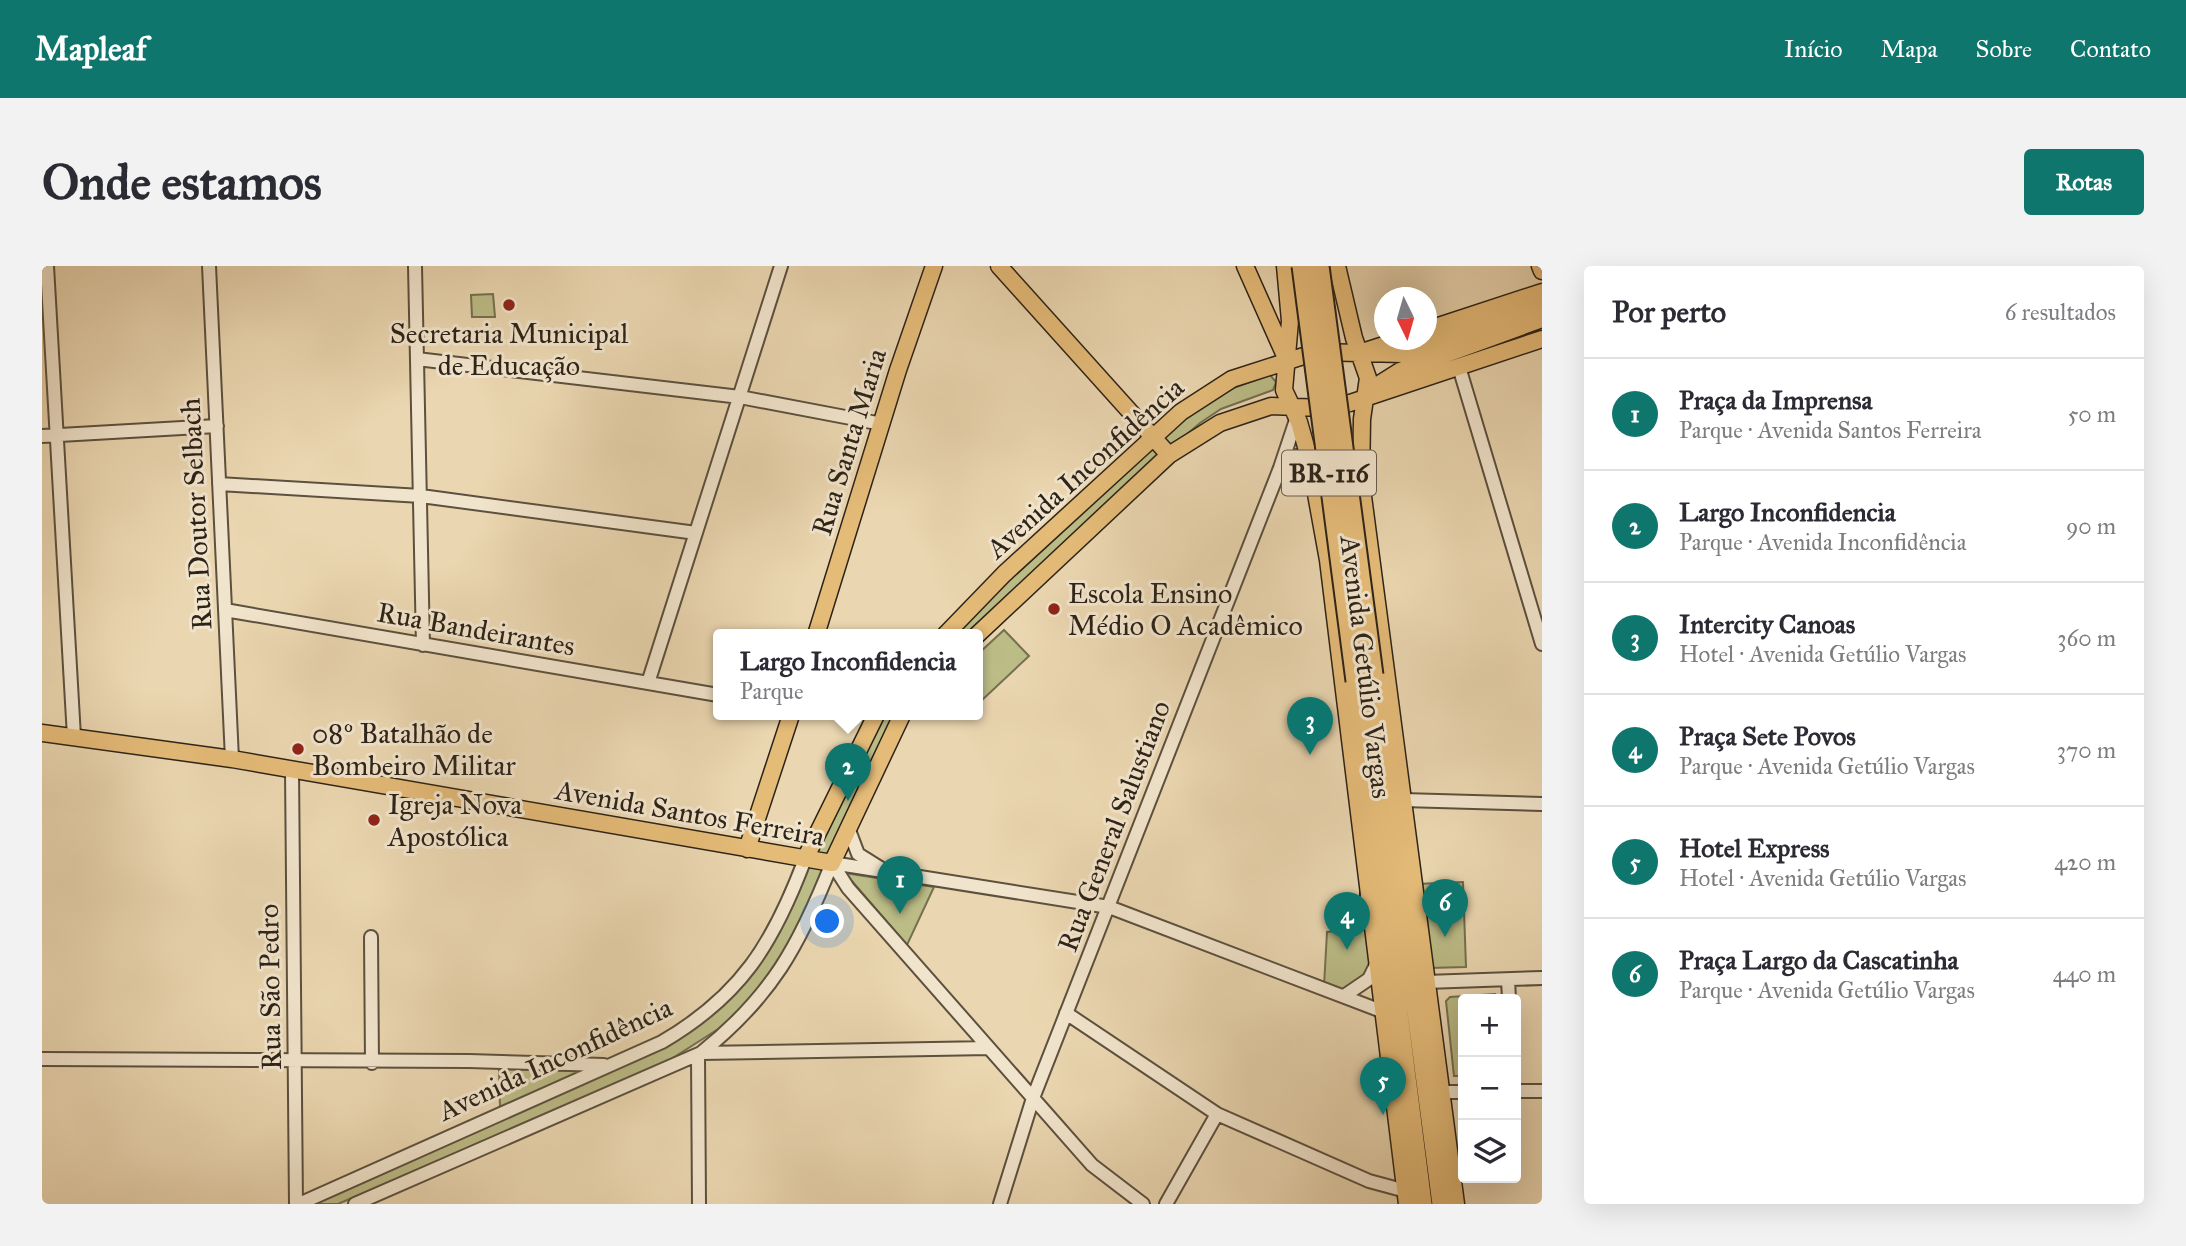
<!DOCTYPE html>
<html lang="pt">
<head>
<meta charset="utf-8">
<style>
  :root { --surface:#fff; --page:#f2f2f3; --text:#2b2b33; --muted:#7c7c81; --line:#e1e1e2; --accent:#0f766e }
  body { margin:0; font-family:"IM FELL Great Primer",serif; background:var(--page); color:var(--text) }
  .controls { position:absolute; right:21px; bottom:21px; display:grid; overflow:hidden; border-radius:7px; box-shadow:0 7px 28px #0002 }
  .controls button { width:63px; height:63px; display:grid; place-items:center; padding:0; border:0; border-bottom:2px solid var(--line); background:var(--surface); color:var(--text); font:35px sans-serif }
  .compass { position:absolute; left:1332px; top:21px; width:63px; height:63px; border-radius:50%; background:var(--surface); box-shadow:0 7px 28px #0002; rotate:175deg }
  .you { position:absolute; left:786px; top:656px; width:24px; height:24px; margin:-18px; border:5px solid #fff; border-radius:50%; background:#1a73e8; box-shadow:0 0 0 10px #1a73e833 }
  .badge { display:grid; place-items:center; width:46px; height:46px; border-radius:50%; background:var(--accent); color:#fff; font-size:23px; font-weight:700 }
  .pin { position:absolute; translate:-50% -58px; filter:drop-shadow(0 2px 4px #0008) }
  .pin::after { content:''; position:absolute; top:37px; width:24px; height:21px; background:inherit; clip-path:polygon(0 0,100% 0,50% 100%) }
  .popup { position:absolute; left:671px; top:363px; width:270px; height:91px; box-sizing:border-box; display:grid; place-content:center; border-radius:7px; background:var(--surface); filter:drop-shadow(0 2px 5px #0005); font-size:23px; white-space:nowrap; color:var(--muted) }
  .popup b { font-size:26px; color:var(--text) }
  .popup::after { content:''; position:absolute; left:50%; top:100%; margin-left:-14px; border:14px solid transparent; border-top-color:var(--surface) }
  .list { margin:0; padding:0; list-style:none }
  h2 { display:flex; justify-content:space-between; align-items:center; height:91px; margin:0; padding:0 28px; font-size:30px }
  h2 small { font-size:23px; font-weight:400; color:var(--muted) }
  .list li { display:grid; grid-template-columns:46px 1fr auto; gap:21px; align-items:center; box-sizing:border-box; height:112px; padding:0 28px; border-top:2px solid var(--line) }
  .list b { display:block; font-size:26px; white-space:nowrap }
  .list p { margin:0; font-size:23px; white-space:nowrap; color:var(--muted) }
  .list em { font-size:23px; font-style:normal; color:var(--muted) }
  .icon { flex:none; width:38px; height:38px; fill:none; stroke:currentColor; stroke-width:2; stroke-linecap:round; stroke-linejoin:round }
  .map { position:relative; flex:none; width:1500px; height:938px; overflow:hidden; border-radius:7px }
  header { display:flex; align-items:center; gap:42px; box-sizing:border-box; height:98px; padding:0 35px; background:var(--accent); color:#fff }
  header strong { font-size:33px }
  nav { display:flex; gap:38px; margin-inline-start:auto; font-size:24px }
  .intro { display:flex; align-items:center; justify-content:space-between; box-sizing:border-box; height:168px; padding:0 42px }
  h1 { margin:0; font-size:49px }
  .button { padding:18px 32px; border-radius:7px; background:var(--accent); color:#fff; font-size:24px; font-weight:700 }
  main { display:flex; gap:42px; padding:0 42px }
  aside { flex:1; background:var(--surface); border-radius:7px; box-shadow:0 7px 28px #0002 }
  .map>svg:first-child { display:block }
  .green { fill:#bcbc87; stroke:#747050; stroke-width:2 }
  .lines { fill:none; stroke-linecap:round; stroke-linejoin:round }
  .minor-casing { stroke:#5c503e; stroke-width:16 }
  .major-casing { stroke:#2c2318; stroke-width:19 }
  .highway-casing { stroke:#2c2318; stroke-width:23 }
  .minor { stroke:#f1e4cc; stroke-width:12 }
  .major { stroke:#e5bb78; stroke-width:16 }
  .highway { stroke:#e5bb78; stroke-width:19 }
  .highway-bridge-casing { stroke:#2c2318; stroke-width:23; stroke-linecap:butt }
  .highway-bridge { stroke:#e5bb78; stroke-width:19 }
  .poi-dot { fill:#8f2418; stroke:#f1e4cc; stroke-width:2.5 }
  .labels { text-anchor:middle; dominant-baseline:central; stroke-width:6; stroke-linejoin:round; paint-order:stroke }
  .shield { fill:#f1e4cc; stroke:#675d4e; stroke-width:2 }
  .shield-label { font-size:26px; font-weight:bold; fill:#2c2318 }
  .poi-label { font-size:28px; fill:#2c2318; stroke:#f1e4cc; text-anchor:start }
  .street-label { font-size:28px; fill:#2c2318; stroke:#f1e4cc }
</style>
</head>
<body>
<header>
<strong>Mapleaf</strong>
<nav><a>Início</a><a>Mapa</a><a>Sobre</a><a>Contato</a></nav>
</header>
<div class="intro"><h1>Onde estamos</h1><a class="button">Rotas</a></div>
<main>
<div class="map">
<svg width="1500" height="938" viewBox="0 0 1500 938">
  <rect width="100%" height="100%" fill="#ead6b0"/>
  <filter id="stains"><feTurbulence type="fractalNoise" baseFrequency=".00286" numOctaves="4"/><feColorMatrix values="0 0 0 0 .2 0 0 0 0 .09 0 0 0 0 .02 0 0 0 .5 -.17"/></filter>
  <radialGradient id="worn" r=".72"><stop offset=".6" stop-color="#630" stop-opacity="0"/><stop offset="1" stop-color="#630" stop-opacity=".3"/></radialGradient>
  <path class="green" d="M451 28 453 51H430L429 29Z
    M1228 109 1234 116 1231 124 1179 143 1158 157 1109 199 928 369H909L1141 148 1172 129Z
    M962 364 987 390 939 435 936 431V388Z
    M837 449H856L748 680 719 722 684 758 626 795 296 938H263L619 781 711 705 736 669Z
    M803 607 892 621 865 679Z
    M1421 616 1424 701 1387 702 1375 618Z
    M1324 662C1328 699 1334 704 1303 727L1282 720 1285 666Z
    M1453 728V733H1421V810H1412L1404 735 1408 731Z
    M457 803 544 805 458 843Z"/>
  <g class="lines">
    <g class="minor-casing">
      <path id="minor" d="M5 0 32 471
        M167 0 190 493
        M373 0 381 379
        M375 93 698 131 840 158
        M1417 101 1500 378
        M0 170 175 160
        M1238 202 1254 190 1267 192
        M177 218 379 230 654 267
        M183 344 676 429
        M606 417 739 0
        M250 504 254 938
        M1361 534 1500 538
        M807 564 816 588 840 603
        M790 597 1067 641 1342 746
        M790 597 806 622 1050 899 1101 938
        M329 671 330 797
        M1466 714 1467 733
        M1384 716 1500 712
        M1302 730 1327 713 1335 697
        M1024 747 1175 848 1327 915 1364 925
        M659 787 947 782
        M656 789 657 938
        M0 793 427 795 562 799
        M1474 825H1500
        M1399 826H1421
        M257 938 620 776C699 730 731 678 763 593
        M313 938 659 787C730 730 757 680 790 597
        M958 938 991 832 1238 202 1255 151
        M1124 938 1175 848"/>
    </g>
    <g class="major-casing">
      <path id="major" d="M957 0 1127 189
        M1203 0 1244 92
        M1243 0 1248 55 1242 124 1257 156 1268 195 1286 294 1365 938
        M1295 0 1312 72 1326 112 1320 153 1319 215 1414 938
        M1498 0 1500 5
        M1384 64 1500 26
        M1323 85 1357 74
        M1331 122 1358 105 1500 53
        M774 369 856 104 892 0
        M903 369 962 308 1139 146 1190 113 1274 86 1361 88 1500 39
        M935 369 1127 189 1178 157 1229 140 1280 142 1308 137 1500 73
        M0 467 190 493 790 597 860 449
        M705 583 749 449
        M763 593 834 449"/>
    </g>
    <g class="highway-casing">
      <path id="highway" d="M1331 409 1400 938
        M1314 415 1380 938
        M1328 645 1329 608"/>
    </g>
    <use href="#minor" class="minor"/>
    <use href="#major" class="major"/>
    <use href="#highway" class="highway"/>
    <g class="highway-bridge-casing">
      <path id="highway-bridge" d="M1260 0 1314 415
        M1277 0 1331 409"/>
    </g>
    <use href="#highway-bridge" class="highway-bridge"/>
  </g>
  <g class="poi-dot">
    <circle cx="467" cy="39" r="7"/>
    <circle cx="1012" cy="343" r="7"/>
    <circle cx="256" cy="483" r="7"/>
    <circle cx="332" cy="554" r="7"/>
  </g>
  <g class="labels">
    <rect class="shield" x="1240" y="184.5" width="94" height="45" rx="5"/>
    <g class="shield-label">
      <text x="1287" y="207">BR-116</text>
    </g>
    <g class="poi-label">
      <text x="467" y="67" text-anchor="middle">Secretaria Municipal<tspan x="467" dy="32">de Educação</tspan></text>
      <text x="1026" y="327">Escola Ensino<tspan x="1026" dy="32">Médio O Acadêmico</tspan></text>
      <text x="270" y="467">08º Batalhão de<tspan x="270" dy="32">Bombeiro Militar</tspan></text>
      <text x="346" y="538">Igreja Nova<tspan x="346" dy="32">Apostólica</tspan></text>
    </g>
    <g class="street-label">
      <text transform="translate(807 176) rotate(-73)">Rua Santa Maria</text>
      <text transform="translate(1043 202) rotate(-42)">Avenida Inconfidência</text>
      <text transform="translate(154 248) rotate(-93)">Rua Doutor Selbach</text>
      <text transform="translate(434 363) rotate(10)">Rua Bandeirantes</text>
      <text transform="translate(1324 401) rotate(83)">Avenida Getúlio Vargas</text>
      <text transform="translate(648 547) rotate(10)">Avenida Santos Ferreira</text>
      <text transform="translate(1072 560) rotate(-69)">Rua General Salustiano</text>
      <text transform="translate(228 721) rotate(-91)">Rua São Pedro</text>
      <text transform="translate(513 793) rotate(-25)">Avenida Inconfidência</text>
    </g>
  </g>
  <rect width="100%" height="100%" filter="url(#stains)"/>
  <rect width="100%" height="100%" fill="url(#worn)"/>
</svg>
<div class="controls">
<button>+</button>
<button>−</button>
<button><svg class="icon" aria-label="layers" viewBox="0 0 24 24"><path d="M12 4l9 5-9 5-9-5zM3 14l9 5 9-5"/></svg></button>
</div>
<svg class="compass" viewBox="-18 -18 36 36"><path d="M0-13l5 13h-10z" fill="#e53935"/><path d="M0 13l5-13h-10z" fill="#7c7c81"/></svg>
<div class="you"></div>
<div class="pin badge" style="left:858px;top:648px">1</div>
<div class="pin badge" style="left:806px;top:535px">2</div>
<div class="popup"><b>Largo Inconfidencia</b>Parque</div>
<div class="pin badge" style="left:1268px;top:489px">3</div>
<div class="pin badge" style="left:1305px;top:684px">4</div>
<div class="pin badge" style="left:1341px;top:849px">5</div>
<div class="pin badge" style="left:1403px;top:671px">6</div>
</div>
<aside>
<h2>Por perto<small>6 resultados</small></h2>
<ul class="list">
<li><span class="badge">1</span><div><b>Praça da Imprensa</b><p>Parque · Avenida Santos Ferreira</p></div><em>50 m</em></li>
<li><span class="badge">2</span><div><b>Largo Inconfidencia</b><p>Parque · Avenida Inconfidência</p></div><em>90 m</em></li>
<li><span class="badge">3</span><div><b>Intercity Canoas</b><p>Hotel · Avenida Getúlio Vargas</p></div><em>360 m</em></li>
<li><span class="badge">4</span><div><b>Praça Sete Povos</b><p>Parque · Avenida Getúlio Vargas</p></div><em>370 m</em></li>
<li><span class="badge">5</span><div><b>Hotel Express</b><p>Hotel · Avenida Getúlio Vargas</p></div><em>420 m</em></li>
<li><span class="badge">6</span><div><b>Praça Largo da Cascatinha</b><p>Parque · Avenida Getúlio Vargas</p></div><em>440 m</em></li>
</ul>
</aside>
</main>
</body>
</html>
